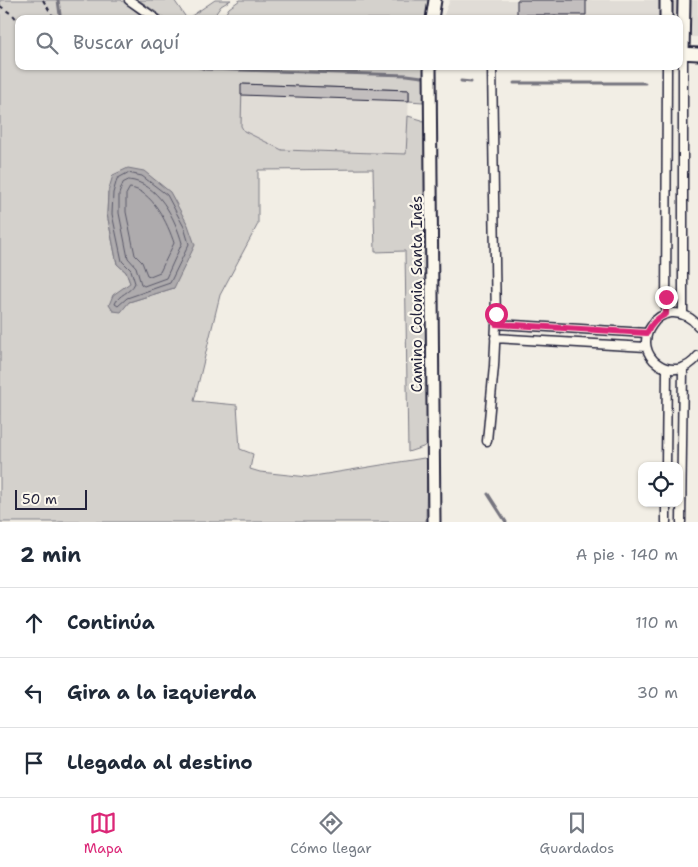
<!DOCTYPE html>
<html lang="es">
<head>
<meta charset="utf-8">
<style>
  :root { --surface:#fff; --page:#f6f6f7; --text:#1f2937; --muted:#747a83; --line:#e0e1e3; --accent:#db2777 }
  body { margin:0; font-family:"Shantell Sans",sans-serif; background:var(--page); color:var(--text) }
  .controls { position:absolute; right:15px; bottom:15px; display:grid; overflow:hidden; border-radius:10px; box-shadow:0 1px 4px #0004 }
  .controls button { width:45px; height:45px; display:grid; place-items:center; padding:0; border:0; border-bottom:1px solid var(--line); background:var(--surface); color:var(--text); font:25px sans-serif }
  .scale { position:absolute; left:15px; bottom:12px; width:72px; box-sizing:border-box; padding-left:5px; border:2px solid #22223b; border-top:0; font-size:14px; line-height:18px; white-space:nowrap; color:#22223b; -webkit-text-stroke:4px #fbf7ec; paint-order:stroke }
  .stop { position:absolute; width:15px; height:15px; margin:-11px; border:4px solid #db2777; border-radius:50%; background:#fff }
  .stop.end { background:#db2777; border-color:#fff; box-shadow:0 1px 5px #0008 }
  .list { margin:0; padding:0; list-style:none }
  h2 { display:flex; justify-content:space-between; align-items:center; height:65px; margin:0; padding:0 20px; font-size:21px }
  h2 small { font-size:16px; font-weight:400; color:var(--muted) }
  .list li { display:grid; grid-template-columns:32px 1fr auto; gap:15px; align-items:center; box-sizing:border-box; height:70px; padding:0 20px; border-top:1px solid var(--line) }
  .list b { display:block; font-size:19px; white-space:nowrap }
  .list em { font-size:16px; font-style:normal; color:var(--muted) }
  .icon { flex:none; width:28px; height:28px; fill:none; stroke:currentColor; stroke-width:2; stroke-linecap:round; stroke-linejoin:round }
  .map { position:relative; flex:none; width:698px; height:522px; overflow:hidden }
  .search { position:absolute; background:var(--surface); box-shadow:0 1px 4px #0004; left:15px; right:15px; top:15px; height:55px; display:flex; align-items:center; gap:12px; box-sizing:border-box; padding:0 18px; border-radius:10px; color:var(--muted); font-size:19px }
  .sheet { height:275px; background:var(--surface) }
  nav { display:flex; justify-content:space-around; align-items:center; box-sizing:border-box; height:70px; border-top:1px solid var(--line); background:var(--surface); font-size:14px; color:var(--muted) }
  nav a { display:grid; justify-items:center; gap:2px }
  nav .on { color:var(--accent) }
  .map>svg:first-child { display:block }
  .built { fill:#e0dcd6 }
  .green { fill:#d4d1cc; stroke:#7b7a84; fill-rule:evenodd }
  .water { fill:#aeabad; stroke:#76747f }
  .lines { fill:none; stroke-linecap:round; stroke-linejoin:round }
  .shore { stroke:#5a5969; stroke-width:1 }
  .stream { stroke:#76747f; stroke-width:3 }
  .building { fill:#c2bebe; stroke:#22223b }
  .street-casing { stroke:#22223b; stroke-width:11 }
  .secondary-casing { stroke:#22223b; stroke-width:15 }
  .path { stroke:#22223b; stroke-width:2; stroke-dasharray:4 4; stroke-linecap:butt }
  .street { stroke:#fbf7ec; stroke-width:8 }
  .secondary { stroke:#fbf7ec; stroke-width:11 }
  .route { stroke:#db2777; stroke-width:6 }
  .labels { text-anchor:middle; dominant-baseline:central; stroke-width:4.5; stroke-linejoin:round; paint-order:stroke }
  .street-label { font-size:15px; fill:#22223b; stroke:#fbf7ec }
</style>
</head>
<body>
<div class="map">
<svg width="698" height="522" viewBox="0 0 698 522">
  <rect width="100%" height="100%" fill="#f2eee5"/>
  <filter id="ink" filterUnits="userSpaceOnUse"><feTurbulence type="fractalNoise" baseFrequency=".02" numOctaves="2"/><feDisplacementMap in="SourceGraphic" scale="10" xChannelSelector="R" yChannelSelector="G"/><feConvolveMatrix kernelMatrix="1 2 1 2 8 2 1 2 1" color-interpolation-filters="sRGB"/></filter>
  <g filter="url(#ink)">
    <path class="built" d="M450 0H698V37H679V19H448L444 15Z
      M241 84 409 90 407 154 282 150 244 131 241 126Z"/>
    <path class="green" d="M0 0H121L146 19H19V66H425L423 102 409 101V90L242 84 241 126 244 131 282 150 406 154 408 116 422 120 425 126 428 443 423 447 408 452 405 251 375 252 373 169 258 170V224L220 295 194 401 237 405 240 449 253 454 250 469 260 472 308 477 424 458 427 461 426 522H0ZM108 192 174 288 129 302 130 283 126 272 117 264 107 214Z
      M139 0H174L187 19H167L160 15Z
      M215 0H231L221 6 212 19H187Z
      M240 0H429L426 19H222L229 8Z"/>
    <path class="water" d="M128 168 144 171 170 192 188 225 195 245 174 288 129 302 121 312 113 311 109 305 113 295 130 283 126 272 117 264 107 214 108 192 113 175Z"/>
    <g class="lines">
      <path class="shore" d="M128 173 142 176 167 195 184 227 189 244 170 283 127 298 118 306 115 304C118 294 131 293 135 283L131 270 122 261 112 214 113 193 117 179Z
        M129 180C158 183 175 218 182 243L166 278 144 286 141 284 136 267 128 258 119 213V194L123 183Z
        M130 188C152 190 168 224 174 243L160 272 150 276 147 275 142 262 135 255 126 212V195Z"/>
      <path class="stream" d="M58 0 60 15
        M196 66 206 69 407 75 422 77
        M461 81 471 82
        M514 83H645
        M488 494 506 522"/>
    </g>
    <path class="building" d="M517 0H586V15H517Z
      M241 84 409 90V101L241 95Z"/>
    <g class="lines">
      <g class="street-casing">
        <path id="street" d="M129 0 156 19
          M666 314 667 66
          M683 314V54
          M496 324 647 333
          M698 326C692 318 682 312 671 313 663 314 656 318 652 325 630 355 674 388 698 356
          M495 338 646 347
          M487 441 494 366 496 324 492 66
          M666 466 667 369
          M666 522V503
          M681 522 683 368"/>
      </g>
      <g class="secondary-casing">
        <path id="secondary" d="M666 0V19
          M432 19 435 0
          M679 53 698 54
          M683 54 684 0
          M430 66 434 522"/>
      </g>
      <path class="path" d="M43 0 52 15 60 19
        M0 6 13 15 19 22
        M48 19 56 18"/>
      <use href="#street" class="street"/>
      <use href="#secondary" class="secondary"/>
    </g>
  </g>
  <g class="lines" filter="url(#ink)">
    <path class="route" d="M496 314V324L647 333C651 324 657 318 666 314V297"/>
  </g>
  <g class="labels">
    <g class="street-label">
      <text transform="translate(417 294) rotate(-90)">Camino Colonia Santa Inés</text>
    </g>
  </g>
</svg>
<div class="controls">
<button><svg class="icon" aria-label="locate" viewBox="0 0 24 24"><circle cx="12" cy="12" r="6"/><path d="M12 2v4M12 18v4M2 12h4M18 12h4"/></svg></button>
</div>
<div class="scale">50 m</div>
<div class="stop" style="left:496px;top:314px"></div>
<div class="stop end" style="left:666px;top:297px"></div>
<div class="search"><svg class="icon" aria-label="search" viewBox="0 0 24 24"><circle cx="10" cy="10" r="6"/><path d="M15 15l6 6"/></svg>Buscar aquí</div>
</div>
<section class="sheet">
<h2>2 min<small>A pie · 140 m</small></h2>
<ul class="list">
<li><svg class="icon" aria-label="ahead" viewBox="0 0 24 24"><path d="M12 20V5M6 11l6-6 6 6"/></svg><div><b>Continúa</b></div><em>110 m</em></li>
<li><svg class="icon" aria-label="left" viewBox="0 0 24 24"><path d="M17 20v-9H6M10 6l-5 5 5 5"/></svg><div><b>Gira a la izquierda</b></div><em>30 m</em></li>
<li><svg class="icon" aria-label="arrive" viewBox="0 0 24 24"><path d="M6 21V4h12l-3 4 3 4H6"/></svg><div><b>Llegada al destino</b></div></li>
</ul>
</section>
<nav>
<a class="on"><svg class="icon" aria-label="map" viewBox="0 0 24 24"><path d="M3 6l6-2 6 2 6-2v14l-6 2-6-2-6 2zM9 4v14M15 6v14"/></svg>Mapa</a>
<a><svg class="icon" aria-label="directions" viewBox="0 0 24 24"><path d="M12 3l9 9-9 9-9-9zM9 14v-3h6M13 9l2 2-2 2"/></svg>Cómo llegar</a>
<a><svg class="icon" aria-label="saved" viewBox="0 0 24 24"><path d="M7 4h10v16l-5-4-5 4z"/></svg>Guardados</a>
</nav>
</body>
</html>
